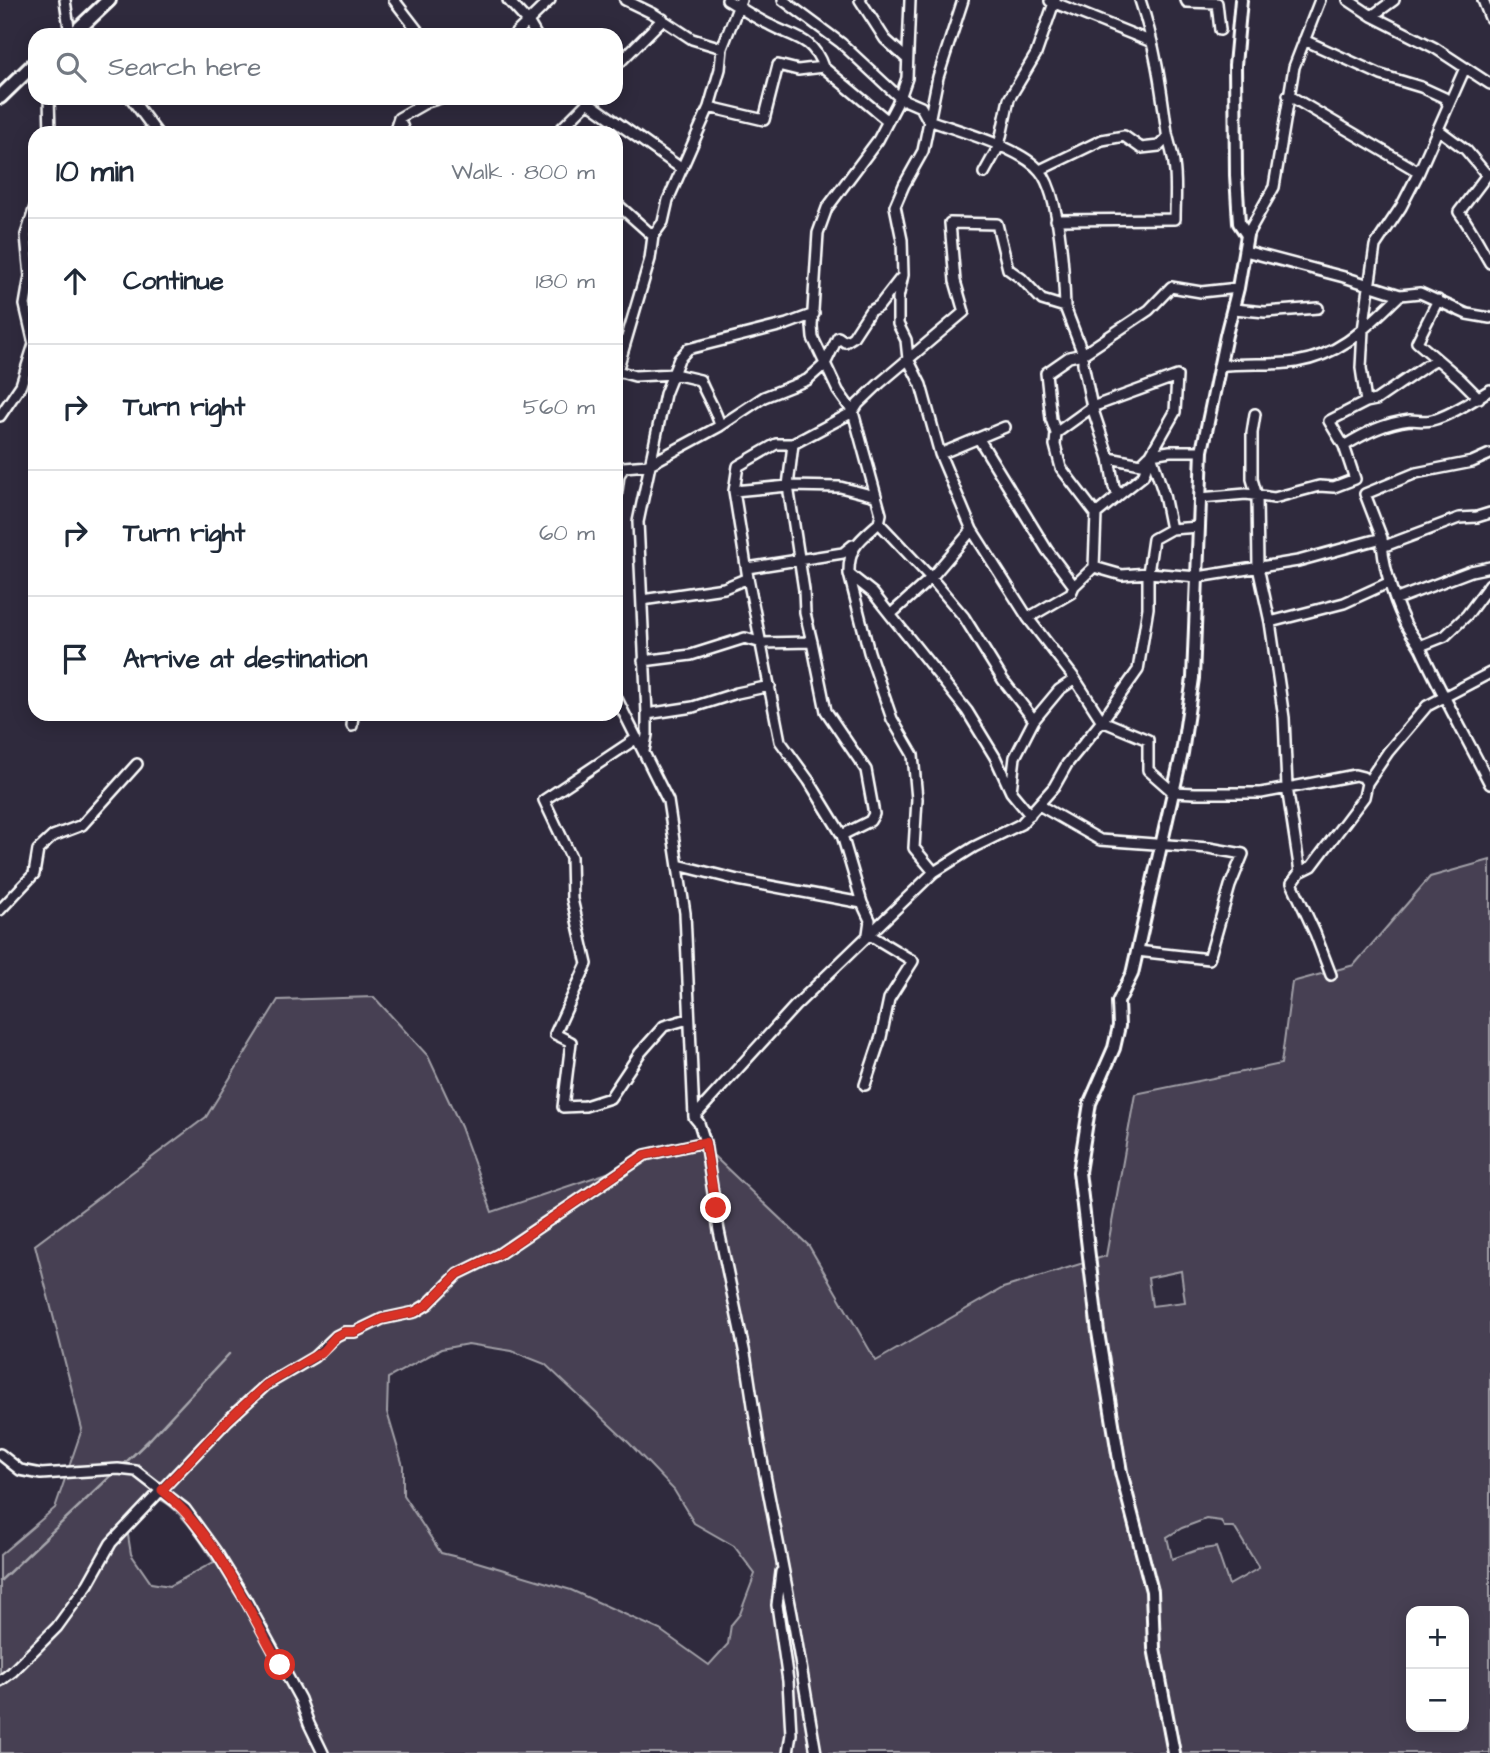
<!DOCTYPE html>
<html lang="en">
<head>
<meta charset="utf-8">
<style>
  :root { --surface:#fff; --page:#f2f2f3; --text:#1f2937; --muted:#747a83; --line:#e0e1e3 }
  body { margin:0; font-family:"Architects Daughter",sans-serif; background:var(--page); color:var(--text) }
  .controls { position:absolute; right:21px; bottom:21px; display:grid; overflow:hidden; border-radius:14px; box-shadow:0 4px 18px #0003 }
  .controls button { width:63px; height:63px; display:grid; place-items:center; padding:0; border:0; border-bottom:2px solid var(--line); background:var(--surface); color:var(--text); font:35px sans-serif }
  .stop { position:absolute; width:21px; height:21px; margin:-16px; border:5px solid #d93025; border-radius:50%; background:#fff }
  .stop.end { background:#d93025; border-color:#fff; box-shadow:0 2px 7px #0008 }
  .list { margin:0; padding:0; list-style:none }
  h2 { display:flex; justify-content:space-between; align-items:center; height:91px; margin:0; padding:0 28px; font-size:30px }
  h2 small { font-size:23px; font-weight:400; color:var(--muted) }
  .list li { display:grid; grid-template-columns:46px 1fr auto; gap:21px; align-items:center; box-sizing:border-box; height:126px; padding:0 28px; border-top:2px solid var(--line) }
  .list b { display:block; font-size:26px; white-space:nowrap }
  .list em { font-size:23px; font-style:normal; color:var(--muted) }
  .icon { flex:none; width:38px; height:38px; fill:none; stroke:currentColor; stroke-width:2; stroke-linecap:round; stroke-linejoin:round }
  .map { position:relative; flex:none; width:1490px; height:1753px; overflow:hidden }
  .search { position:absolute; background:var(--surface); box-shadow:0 4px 18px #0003; left:28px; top:28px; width:595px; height:77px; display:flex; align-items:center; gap:18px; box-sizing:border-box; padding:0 24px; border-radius:21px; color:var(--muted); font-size:26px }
  .panel { position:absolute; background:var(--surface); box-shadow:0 4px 18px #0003; left:28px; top:126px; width:595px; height:595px; border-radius:21px }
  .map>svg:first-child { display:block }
  .green { fill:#464152; stroke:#a2a0a8; stroke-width:2; fill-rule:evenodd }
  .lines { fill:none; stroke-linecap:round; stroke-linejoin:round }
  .stream { stroke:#a7a6ad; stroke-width:2.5 }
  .minor-casing { stroke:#fff; stroke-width:14 }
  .tertiary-casing { stroke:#fff; stroke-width:16 }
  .secondary-casing { stroke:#fff; stroke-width:18 }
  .minor { stroke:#2f2a3d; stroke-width:9 }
  .tertiary { stroke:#2f2a3d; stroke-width:10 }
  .secondary { stroke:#2f2a3d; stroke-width:12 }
  .route { stroke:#d93025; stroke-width:9 }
</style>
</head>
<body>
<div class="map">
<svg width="1490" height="1753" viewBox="0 0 1490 1753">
  <rect width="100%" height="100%" fill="#2f2a3d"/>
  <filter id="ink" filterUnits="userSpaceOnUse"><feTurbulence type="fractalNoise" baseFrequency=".0143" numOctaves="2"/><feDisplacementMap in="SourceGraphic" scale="14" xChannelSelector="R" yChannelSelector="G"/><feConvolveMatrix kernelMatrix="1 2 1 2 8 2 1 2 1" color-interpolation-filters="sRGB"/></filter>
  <g filter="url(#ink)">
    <path class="green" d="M1490 860V1753H0V1555L55 1508 82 1429 35 1245 206 1117 278 1000 374 997 428 1056 461 1127 492 1212 699 1142 809 1246 876 1361 1003 1288 1106 1256 1135 1094 1281 1064 1292 982 1354 965 1430 877ZM1181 1271 1185 1302 1152 1306 1148 1278ZM468 1344 512 1351 545 1364 629 1443 674 1490 694 1523 734 1546 755 1574 740 1614 731 1625 728 1644 709 1665 660 1630 571 1590 474 1561 441 1553 403 1495V1466L387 1412 388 1378 441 1349ZM156 1498C178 1504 202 1543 214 1562L170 1586 151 1583 131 1554 127 1529ZM1206 1519 1221 1521 1224 1527H1234L1259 1568 1229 1585 1216 1547 1197 1550 1172 1559 1167 1537 1182 1528ZM1411 1611H1464V1727H1411Z"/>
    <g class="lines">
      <path class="stream" d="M122 1466 151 1438 229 1354
        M0 1581 114 1473"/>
      <g class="minor-casing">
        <path id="minor" d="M65 0 70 35
          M394 0 421 35
          M508 0 529 23 536 35
          M625 0 654 14 692 39 722 48
          M727 0C741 8 755 18 770 25 794 38 813 37 823 67
          M783 0 841 43 900 98 921 107 928 120C957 130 1022 148 1040 171 1060 194 1064 277 1065 307
          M860 0 885 39 907 59
          M910 0 907 78 900 98 878 140 827 208 818 233 812 326 813 338 838 391 853 412 881 514 879 523 931 578 964 617 1003 680 1034 720 1059 690 1075 679
          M963 0 938 77 923 151 904 185 895 206 902 240 903 275 898 298V324L906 340 908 359 921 385 940 454 972 530 1028 618 1075 679 1102 721 1148 740V770L1173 792 1195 793H1261L1355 775 1363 777 1367 783
          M1186 0 1187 2 1217 3 1220 30
          M1348 0 1372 16 1435 48 1490 84
          M1483 0 1490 18
          M1050 1 1152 42
          M1372 16 1394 0
          M514 35 550 0
          M1304 40 1381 75 1421 87 1445 98 1448 105
          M616 66 663 19
          M1288 95 1419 172
          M49 98 50 133
          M131 98 157 133
          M591 98 588 102 682 169
          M709 107 764 120 778 65 798 70 823 67 888 121
          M399 118 405 133
          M1439 130 1466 150 1487 175 1490 174
          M394 133 399 118 427 102 440 98
          M557 133 588 102 587 100
          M1040 170 1102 140 1124 136 1141 148 1159 146 1168 137
          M984 173 999 146 1009 99 1036 54 1055 0
          M1487 175 1459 212C1471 228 1480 246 1490 263
          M616 203 653 236
          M1056 220 1175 219C1175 201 1177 182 1174 164 1173 154 1169 143 1167 133 1161 86 1155 44 1140 0
          M1247 235 1274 187 1294 67 1320 0
          M1245 251 1344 277 1400 295 1420 293 1467 314 1490 318
          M1438 300 1417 342 1459 378 1479 398
          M1234 309 1265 312 1318 308
          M1219 366C1244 362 1270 366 1296 362 1342 355 1367 326 1400 295
          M617 371 650 259 653 236 663 222 668 200 709 107 720 69 722 48 741 0
          M616 373 617 371 635 376 674 374 700 380C706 396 716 409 720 426
          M1366 402 1361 368 1363 330 1375 246 1401 207 1419 172 1465 68
          M1255 414 1252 433V479L1257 496 1258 567 1270 622 1284 718 1287 787 1300 872 1292 883 1315 933 1331 975
          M0 416 21 385 34 344 25 305 30 276 26 235 35 207
          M1056 433 1092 407 1177 376 1175 412 1151 454 1164 495 1171 529
          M979 439 1047 550 1074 586 1071 593 1028 618
          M793 444 788 486 804 590 805 613 812 642
          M1344 446 1329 421 1366 402 1376 400 1436 359
          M940 454 1005 427
          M1109 458 1141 464 1149 456
          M734 491 738 466 776 444H793L853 412 858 404 880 383 964 312 955 281 950 223 997 224 1008 269 1022 279 1042 300 1065 307 1083 354V364L1092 407 1109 458 1114 487 1119 495 1096 514 1094 567 1074 586
          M1119 495 1143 476 1151 454 1170 451H1202
          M616 498 619 475 624 467 648 465 720 426 764 397 807 380 825 364 838 337 845 342 853 337 870 311 879 306 900 279
          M1200 498 1246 494 1274 498 1319 486 1334 487 1355 479 1344 446C1365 433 1385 423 1410 420 1417 420 1425 422 1432 420 1450 416 1475 399 1490 390
          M1096 514 1061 468 1055 445 1056 433 1051 419 1046 373 1069 357 1083 354 1149 310 1171 287 1201 292 1238 288
          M879 523C860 540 848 547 849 574L873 593 967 711 995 757 1011 792 1030 815
          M1382 538 1365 494 1416 473 1472 462 1490 454
          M1382 547 1459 518 1477 517 1490 513
          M1094 567 1122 575 1148 573 1198 577 1298 561 1382 538C1382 563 1393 598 1404 621 1408 631 1416 639 1421 649 1442 695 1467 739 1490 784
          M747 568 843 553 853 545
          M748 578 780 741 809 781 842 835 862 903 870 920 868 934 913 961 889 999 881 1037 865 1085
          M1397 599 1471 571 1490 567
          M642 600 724 588 748 578 734 491 788 486 840 487 875 496
          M891 614 931 578 972 530
          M1270 622 1344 603 1390 582
          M1420 646 1445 636 1467 615 1490 584
          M643 661 691 655 745 638 762 643 812 642 826 711 866 770 874 814 870 821 842 835
          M616 697 668 801 685 913 694 1117 699 1123 705 1142 719 1231 746 1359 759 1444 792 1614 816 1753
          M647 714 693 707 737 693 770 686
          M352 726 353 714
          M637 738 544 800 571 857 572 899 587 964 555 1034 571 1042 563 1107 585 1106 610 1098 640 1053 664 1026 688 1019
          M644 751 647 735V714L638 522 665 394 679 359 688 349 787 324 814 314
          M1011 791 1015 757 1034 720
          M1039 805 1100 840 1209 848 1243 854 1230 886 1209 959 1137 951
          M678 865 738 880 862 903
          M934 872 974 847 1021 824 1054 787 1067 764 1102 721 1138 670 1148 608V573L1153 539 1171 529 1199 527
          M1300 872 1312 866 1364 797 1367 783 1388 752 1427 706 1490 673
          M0 910 34 874 38 850 53 836 82 825 137 764
          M694 1117 795 1006 934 872 914 848 917 799 913 755 892 719 869 652 849 574
          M0 1454 20 1470 41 1474 118 1469 136 1471 185 1509 217 1553 247 1602 300 1699 309 1724 323 1753
          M781 1572 777 1605 788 1681 791 1734 788 1753
          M0 1681 12 1672 57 1627 88 1584 111 1543 228 1420 266 1385 314 1357 336 1336 344 1332H355L382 1319 415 1312 428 1304 458 1274 499 1254 645 1155 705 1142"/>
      </g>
      <g class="tertiary-casing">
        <path id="tertiary" d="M1174 1753 1154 1648 1152 1591 1121 1472 1098 1332 1079 1172 1090 1103 1114 1048 1119 1026 1118 1002 1132 974 1182 753 1193 678 1202 451 1226 335 1238 288 1247 235 1239 223 1236 175 1235 65 1241 0"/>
      </g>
      <g class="secondary-casing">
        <path id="secondary" d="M72 35 109 0
          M0 97 35 63"/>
      </g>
      <use href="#minor" class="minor"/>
      <use href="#tertiary" class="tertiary"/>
      <use href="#secondary" class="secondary"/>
    </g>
  </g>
  <g class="lines" filter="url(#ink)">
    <path class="route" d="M280 1665C245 1604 217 1536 162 1490L228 1420 266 1385 323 1351 336 1336 344 1332H355L382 1319 415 1312 428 1304 458 1274 499 1254 645 1155 705 1142 716 1208"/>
  </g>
</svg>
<div class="controls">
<button>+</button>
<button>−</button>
</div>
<div class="stop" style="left:280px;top:1665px"></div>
<div class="stop end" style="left:716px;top:1208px"></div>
<div class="search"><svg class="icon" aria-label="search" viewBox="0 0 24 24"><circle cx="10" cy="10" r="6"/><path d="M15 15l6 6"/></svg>Search here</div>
<section class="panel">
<h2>10 min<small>Walk · 800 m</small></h2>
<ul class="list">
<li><svg class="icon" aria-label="ahead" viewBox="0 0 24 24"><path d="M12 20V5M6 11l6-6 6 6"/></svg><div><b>Continue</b></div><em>180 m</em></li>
<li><svg class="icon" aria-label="right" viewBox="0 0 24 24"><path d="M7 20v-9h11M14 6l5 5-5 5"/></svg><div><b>Turn right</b></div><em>560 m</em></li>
<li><svg class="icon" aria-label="right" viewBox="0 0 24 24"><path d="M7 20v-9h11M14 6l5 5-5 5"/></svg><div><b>Turn right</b></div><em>60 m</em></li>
<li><svg class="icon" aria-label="arrive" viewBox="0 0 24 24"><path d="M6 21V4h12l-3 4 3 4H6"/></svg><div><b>Arrive at destination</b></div></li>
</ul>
</section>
</div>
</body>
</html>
